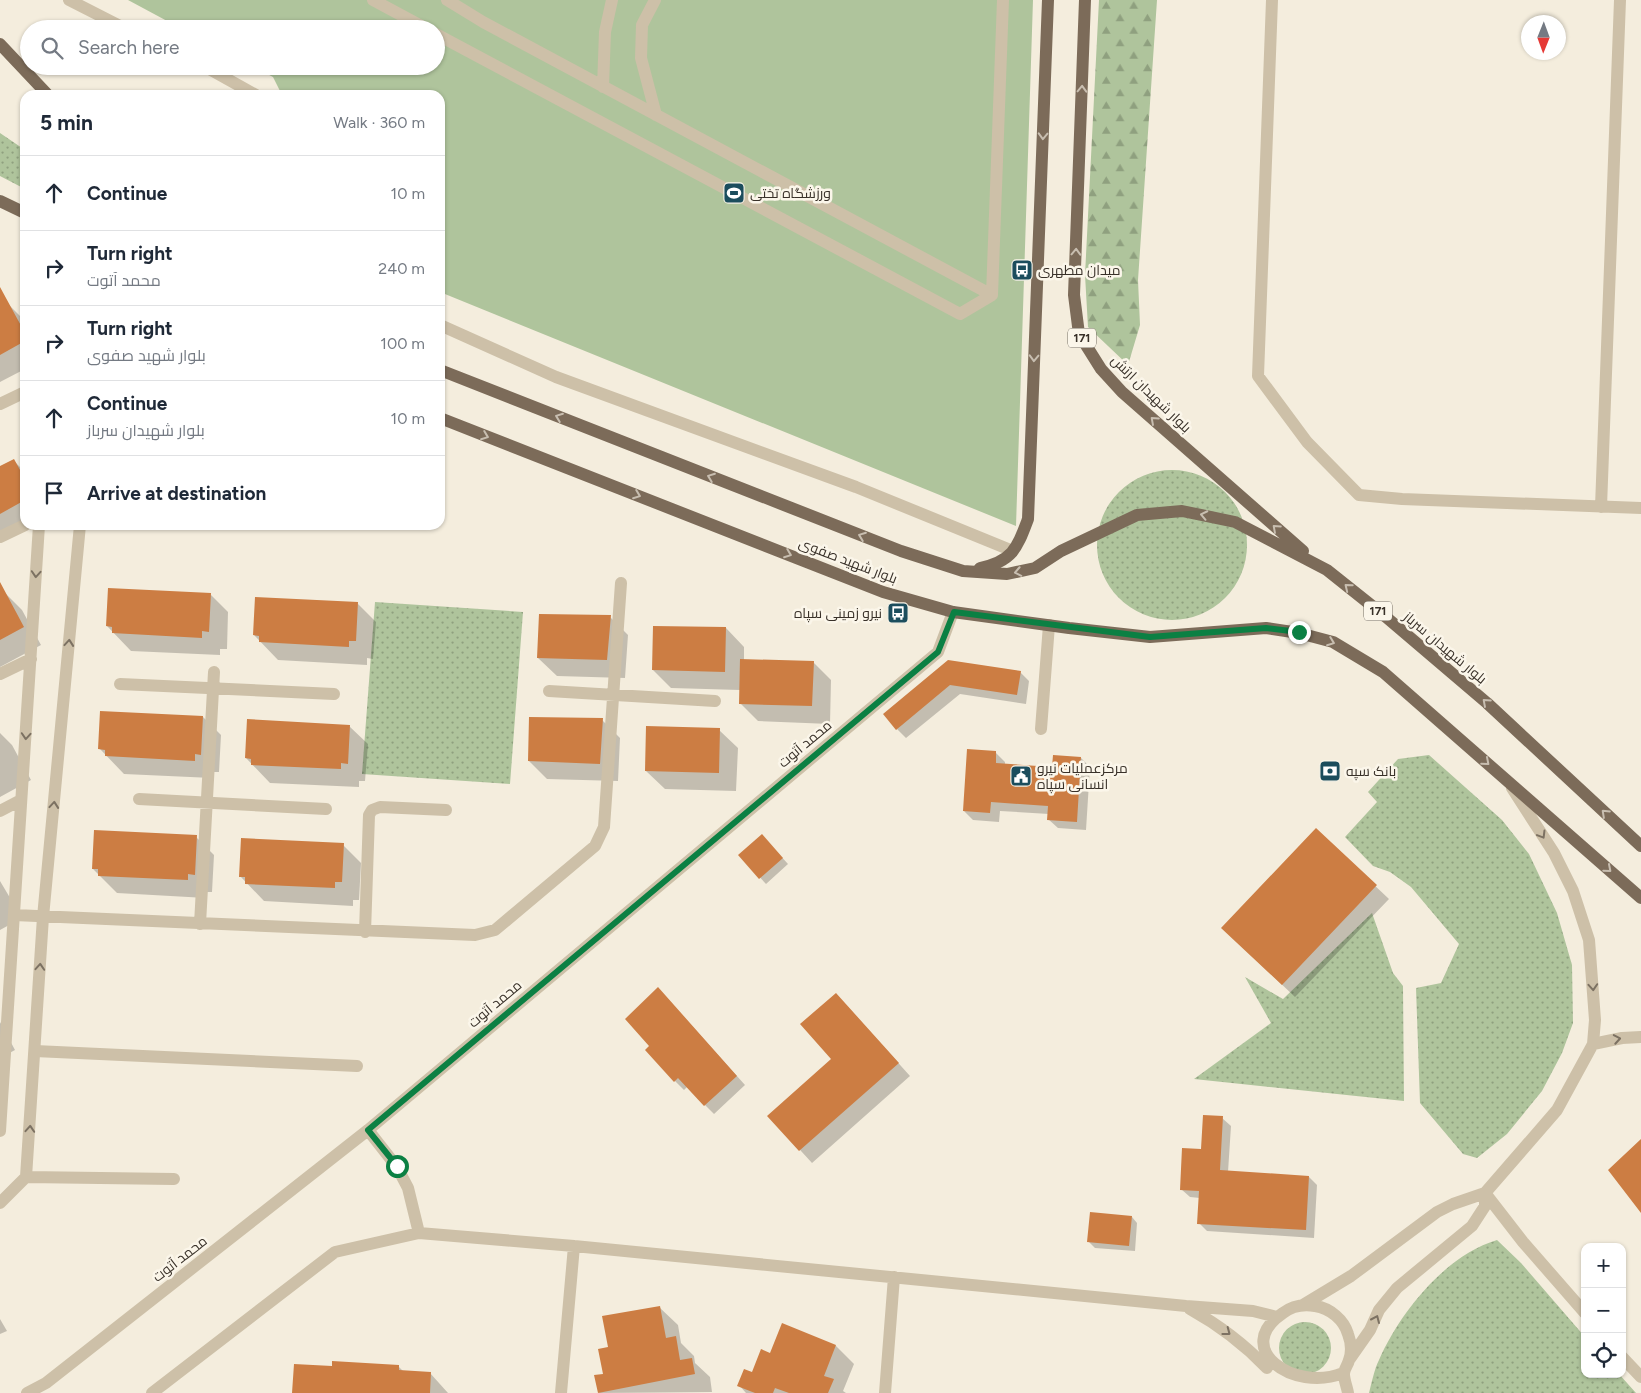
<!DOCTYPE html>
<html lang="en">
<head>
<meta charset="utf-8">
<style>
  :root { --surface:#fff; --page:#f2f2f3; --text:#1f2937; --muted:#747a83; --line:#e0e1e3 }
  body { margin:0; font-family:Figtree,Cairo,sans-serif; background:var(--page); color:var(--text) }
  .controls { position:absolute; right:15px; bottom:15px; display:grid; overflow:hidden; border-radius:10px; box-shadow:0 1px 4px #0004 }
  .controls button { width:45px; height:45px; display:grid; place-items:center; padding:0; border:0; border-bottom:1px solid var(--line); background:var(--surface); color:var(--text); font:25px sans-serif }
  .compass { position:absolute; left:1521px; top:15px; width:45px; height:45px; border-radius:50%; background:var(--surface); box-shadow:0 1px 4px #0004; rotate:181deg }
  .stop { position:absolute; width:15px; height:15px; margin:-11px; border:4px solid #0b8043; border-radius:50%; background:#fff }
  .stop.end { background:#0b8043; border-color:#fff; box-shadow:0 1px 5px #0008 }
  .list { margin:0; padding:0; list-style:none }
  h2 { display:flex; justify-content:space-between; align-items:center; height:65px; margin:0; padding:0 20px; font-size:21px }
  h2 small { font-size:16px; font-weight:400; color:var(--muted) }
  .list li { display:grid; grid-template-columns:32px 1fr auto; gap:15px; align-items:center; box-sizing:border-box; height:75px; padding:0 20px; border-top:1px solid var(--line) }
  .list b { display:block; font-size:19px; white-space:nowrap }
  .list p { margin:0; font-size:16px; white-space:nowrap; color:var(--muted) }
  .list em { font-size:16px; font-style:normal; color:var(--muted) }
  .icon { flex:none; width:28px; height:28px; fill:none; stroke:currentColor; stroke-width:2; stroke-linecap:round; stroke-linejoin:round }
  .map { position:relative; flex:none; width:1641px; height:1393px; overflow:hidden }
  .search { position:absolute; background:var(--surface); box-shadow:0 1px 4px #0004; left:20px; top:20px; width:425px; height:55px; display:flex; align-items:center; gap:12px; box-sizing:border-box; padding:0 18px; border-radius:28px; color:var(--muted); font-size:19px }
  .panel { position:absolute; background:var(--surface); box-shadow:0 1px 4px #0004; left:20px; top:90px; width:425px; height:440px; border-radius:15px }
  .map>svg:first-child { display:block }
  .grass { fill:url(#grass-dots) }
  .forest { fill:url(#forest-firs) }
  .garden { fill:#afc49c }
  .shadow { fill:#0003 }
  .building { fill:#cc7d43 }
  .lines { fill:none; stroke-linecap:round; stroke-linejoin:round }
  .minor { stroke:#cdc0a8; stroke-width:12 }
  .major { stroke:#7c6b59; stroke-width:12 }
  .oneway { stroke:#c8beb0 }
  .oneway2 { stroke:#7c7162 }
  .route { stroke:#0b8043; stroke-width:6 }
  .labels { text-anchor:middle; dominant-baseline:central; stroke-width:5; stroke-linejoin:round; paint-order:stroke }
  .shield { fill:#fbf6ea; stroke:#736c63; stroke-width:1 }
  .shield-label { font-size:12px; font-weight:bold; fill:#393129 }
  .poi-label { font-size:14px; fill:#393129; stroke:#fbf6ea; text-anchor:start }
  .street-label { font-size:14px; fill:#393129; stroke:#fbf6ea }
</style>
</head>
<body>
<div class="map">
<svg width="1641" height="1393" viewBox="0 0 1641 1393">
  <defs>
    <pattern id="grass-dots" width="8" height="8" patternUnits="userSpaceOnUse" patternTransform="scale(1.25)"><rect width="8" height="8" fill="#afc49c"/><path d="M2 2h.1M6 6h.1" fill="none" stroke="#8fa07f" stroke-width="1.8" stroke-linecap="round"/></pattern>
    <pattern id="forest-firs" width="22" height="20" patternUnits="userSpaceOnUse" patternTransform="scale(1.25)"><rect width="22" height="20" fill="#afc49c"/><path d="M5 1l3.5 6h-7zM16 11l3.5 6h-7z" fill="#8fa07f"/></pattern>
  </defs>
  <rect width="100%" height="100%" fill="#f4eddd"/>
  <path class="grass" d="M0 133 25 150V189L0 176Z
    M1097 545a75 75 0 1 1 150 0a75 75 0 1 1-150 0Z
    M375 602 523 612 510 784 362 774Z
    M1429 755 1502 820 1529 854 1557 913 1572 965 1573 1023 1562 1053 1542 1091 1507 1134 1477 1158 1463 1154 1420 1103 1416 988 1441 983 1459 944 1411 887 1390 872 1373 866 1345 837 1377 802 1368 792 1398 759Z
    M1372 913 1393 973 1403 986 1404 1101 1194 1079 1271 1023 1245 977 1283 999Z
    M1497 1240 1521 1263 1585 1337V1374H1619L1636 1393H1369C1372 1382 1374 1370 1379 1360 1400 1312 1446 1255 1497 1240Z
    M1279 1348a26 26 0 1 1 52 0a26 26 0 1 1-52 0Z"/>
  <path class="forest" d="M1099 0H1157L1138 280 1140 325 1128 365 1088 327 1085 275Z"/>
  <path class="garden" d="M128 0H1033L1016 526 440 292V95H282L273 77 252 66H436V29H182Z"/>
  <path class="shadow" d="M9 305 25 321V369L0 382V309Z
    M14 461 25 472V525L0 541V468Z
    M4 592 22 610 41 645 0 667V594Z
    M210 594 228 612 227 649H220V655L131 651 107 626Z
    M357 603 376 622 373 659 367 658V665L278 660 254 635Z
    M610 617 628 635 625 678 557 676 538 658Z
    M726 628 744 647V660L813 662 831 680 830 724 758 721 740 703V690L671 688 653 670Z
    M948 661 1020 672 1029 681 1026 704 960 694 906 738 897 729Z
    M203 717 221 735 219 772H213L212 778 124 774 100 749Z
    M602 720 620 738 618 781 547 779 529 761Z
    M349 726 368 744 365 781H359V787L270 783 246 758Z
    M719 730 738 748 736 791 665 789 646 771Z
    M0 733 12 745 31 780 0 797Z
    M996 753 1005 762V765L1054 768 1081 758 1090 767 1086 830 1058 828 1048 819 1049 814 1000 811 999 822 973 820 964 811Z
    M1316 830 1389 899 1295 997 1235 940Z
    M196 837 214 855 212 892H206V898L117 893 93 869Z
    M767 841 788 864 766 884 739 855Z
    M343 845 361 863 359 900H353V906L264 901 240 876Z
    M0 881 22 918 0 930Z
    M667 998 745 1085 714 1114 687 1087 684 1090 675 1081 651 1047Z
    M848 1007 910 1076 812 1163 769 1116 833 1059Z
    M0 1022 15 1050 0 1058Z
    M1222 1118 1231 1126 1228 1172 1309 1177 1317 1185 1314 1238 1207 1231 1199 1223 1200 1198 1190 1197 1181 1189Z
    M1132 1217 1137 1223 1135 1251 1095 1248 1089 1242Z
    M659 1307 678 1325 681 1343 694 1356 695 1363 710 1377 712 1392 599 1393 609 1348Z
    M0 1319 7 1331 0 1334Z
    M783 1325 836 1346 854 1364 843 1391 846 1393H746L739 1385 771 1354Z
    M398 1366 404 1372 430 1373 448 1393H294L333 1367Z"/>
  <path class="building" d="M0 287 25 333V341L0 355Z
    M14 459 25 479V500L0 514V466Z
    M0 582 24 627 0 640Z
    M108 588 211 593 209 632 202 631V638L112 633V627L106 626Z
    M255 597 358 602 356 641H349V647L259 642V636L253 635Z
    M539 614 611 615 607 660 537 658Z
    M653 626 726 627 725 672 652 670Z
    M740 659 814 661 812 706 739 704Z
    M948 660 1021 671 1017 695 950 685 896 730 883 714Z
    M100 711 203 716 201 755 195 754V761L105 756V750L98 749Z
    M529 717 603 718 600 764 528 761Z
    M247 719 350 725 348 764 341 763V769L251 765V759L245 758Z
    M646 726 720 728 719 773 645 771Z
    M967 749 996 751V763L1052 767 1053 755 1081 757 1077 822 1047 820 1048 806 991 802 990 813 963 811Z
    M1316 828 1377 885 1282 985 1221 928Z
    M94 830 197 835 195 875 188 874V880L98 876V869H92Z
    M762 834 783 858 759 879 738 855Z
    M241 838 344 843 342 882H335V888L245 884V877H239Z
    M658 987 737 1076 704 1106 678 1078 674 1082 645 1050 649 1046 625 1019Z
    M836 993 899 1063 799 1151 767 1116 831 1059 800 1024Z
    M1203 1115 1223 1116 1220 1170 1309 1176 1306 1230 1197 1224 1199 1191 1180 1190 1182 1148 1201 1149Z
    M1641 1139V1213L1608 1170Z
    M1090 1212 1132 1216 1129 1246 1087 1242Z
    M660 1306 666 1338 676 1336 680 1360 692 1358 695 1374 598 1393 594 1375 603 1374 598 1349 608 1347 602 1316Z
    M782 1323 836 1345 824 1376 834 1379 828 1393H789L775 1388 773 1393H755L737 1386 744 1369 752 1372 761 1349 770 1353Z
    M332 1361 399 1365V1370L431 1372 430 1393H292L294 1364 332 1366Z"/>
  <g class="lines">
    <path class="minor" d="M69 0 126 29
      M373 0 427 29
      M447 0 483 22 992 295
      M655 0 642 25 641 58 656 115
      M1272 0 1258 376 1307 442 1359 495 1402 499 1641 508
      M436 34 960 314 992 295 1003 0
      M204 66 256 95
      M603 87 605 32 612 0
      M440 325 556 377 856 487 1013 551
      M0 404 25 392
      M1601 507 1620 0
      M0 537 25 525
      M0 674 31 659
      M120 684 334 694
      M549 691 715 701
      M1041 729 1049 625
      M139 799 326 809
      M0 811 21 800
      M14 915 475 935 495 930 595 846 604 827 621 583
      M200 924 214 672
      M365 932 369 815 372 810 380 807 446 810
      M1593 1044 1622 1038 1641 1037
      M35 1051 357 1066
      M368 1130 397 1167 408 1188 419 1233
      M0 1131 39 525
      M26 1177 174 1179
      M1485 1193 1523 1242 1585 1313
      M0 1203 26 1177 43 917 80 525
      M1303 1305 1351 1276 1437 1212 1453 1204 1485 1193 1557 1110 1593 1044 1595 1020 1589 940 1573 891 1554 853 1512 788
      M1190 1309C1219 1325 1243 1343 1267 1368
      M1622 1357 1641 1377
      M1349 1360 1370 1330 1379 1310 1397 1288 1472 1226 1485 1206V1193
      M1343 1373C1293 1393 1231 1348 1283 1313 1292 1306 1303 1304 1315 1306 1330 1308 1344 1320 1348 1334 1351 1342 1352 1352 1349 1360 1348 1365 1344 1369 1344 1374 1344 1380 1347 1387 1348 1393
      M27 1393 46 1383 368 1130 938 652 953 612
      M152 1393 335 1252 419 1233 574 1246 1186 1306 1253 1311 1277 1317
      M561 1393 574 1246
      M885 1393 894 1277"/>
    <path class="major" d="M1085 0 1074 295 1079 334 1101 369 1122 392 1303 551
      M0 44 48 95
      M0 201 25 213
      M440 370 901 551 963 571 1007 574 1035 568 1061 551 1137 515 1182 511 1235 522 1327 570 1386 617 1487 703 1641 846
      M440 418 883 592 953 612 1069 628 1150 637 1266 628 1299 633 1333 642 1383 672 1641 898
      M980 568C1013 561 1017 548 1028 519L1048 0"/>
  </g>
  <defs><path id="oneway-chevron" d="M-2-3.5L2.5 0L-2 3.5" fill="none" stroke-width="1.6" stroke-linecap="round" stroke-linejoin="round" transform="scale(1.25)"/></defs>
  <g class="oneway">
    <use href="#oneway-chevron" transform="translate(1082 89) rotate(-88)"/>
    <use href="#oneway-chevron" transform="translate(1043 136) rotate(92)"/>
    <use href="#oneway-chevron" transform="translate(1076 252) rotate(-88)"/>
    <use href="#oneway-chevron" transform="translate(1034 358) rotate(92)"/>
    <use href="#oneway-chevron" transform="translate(559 417) rotate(-159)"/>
    <use href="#oneway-chevron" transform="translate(1154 420) rotate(-138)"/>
    <use href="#oneway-chevron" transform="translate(485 436) rotate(21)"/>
    <use href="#oneway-chevron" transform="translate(711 477) rotate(-159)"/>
    <use href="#oneway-chevron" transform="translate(637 495) rotate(21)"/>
    <use href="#oneway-chevron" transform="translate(1204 515) rotate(-168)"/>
    <use href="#oneway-chevron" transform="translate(1276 528) rotate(-138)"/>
    <use href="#oneway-chevron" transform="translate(862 536) rotate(-159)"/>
    <use href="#oneway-chevron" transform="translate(788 554) rotate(21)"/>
    <use href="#oneway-chevron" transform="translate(1018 572) rotate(169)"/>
    <use href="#oneway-chevron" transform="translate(1348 587) rotate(-141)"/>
    <use href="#oneway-chevron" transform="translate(1331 642) rotate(21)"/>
    <use href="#oneway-chevron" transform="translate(1486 702) rotate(-138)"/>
    <use href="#oneway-chevron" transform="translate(1486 762) rotate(41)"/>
    <use href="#oneway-chevron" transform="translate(1605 813) rotate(-137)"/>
    <use href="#oneway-chevron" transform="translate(1608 869) rotate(41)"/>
  </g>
  <g class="oneway2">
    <use href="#oneway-chevron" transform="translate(36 574) rotate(94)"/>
    <use href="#oneway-chevron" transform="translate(69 643) rotate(-85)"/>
    <use href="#oneway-chevron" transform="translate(26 736) rotate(94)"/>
    <use href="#oneway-chevron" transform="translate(54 805) rotate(-85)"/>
    <use href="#oneway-chevron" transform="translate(1542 835) rotate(59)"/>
    <use href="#oneway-chevron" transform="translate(40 967) rotate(-86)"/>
    <use href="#oneway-chevron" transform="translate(1593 987) rotate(86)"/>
    <use href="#oneway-chevron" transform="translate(1617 1039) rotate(-10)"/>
    <use href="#oneway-chevron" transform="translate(30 1129) rotate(-86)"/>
    <use href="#oneway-chevron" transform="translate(1376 1319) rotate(-66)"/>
    <use href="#oneway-chevron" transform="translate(1227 1332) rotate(37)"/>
  </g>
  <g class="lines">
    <path class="route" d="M397 1166 368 1130 938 652 954 612 1150 637 1266 628 1299 632"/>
  </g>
  <defs>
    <g id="stadium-square" transform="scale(1.125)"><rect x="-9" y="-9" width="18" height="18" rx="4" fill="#1b4d5d" stroke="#fbf6ea"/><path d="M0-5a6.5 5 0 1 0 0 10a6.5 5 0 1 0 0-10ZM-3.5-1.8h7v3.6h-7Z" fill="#fff"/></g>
    <g id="bus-square" transform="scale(1.125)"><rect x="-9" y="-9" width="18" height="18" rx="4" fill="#1b4d5d" stroke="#fbf6ea"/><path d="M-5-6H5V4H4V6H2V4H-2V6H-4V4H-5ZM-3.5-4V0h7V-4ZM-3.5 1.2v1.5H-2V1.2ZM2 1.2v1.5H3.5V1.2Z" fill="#fff"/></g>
    <g id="bank-square" transform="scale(1.125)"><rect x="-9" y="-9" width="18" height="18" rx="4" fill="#1b4d5d" stroke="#fbf6ea"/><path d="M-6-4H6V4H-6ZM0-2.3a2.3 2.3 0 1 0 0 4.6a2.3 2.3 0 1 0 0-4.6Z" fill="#fff"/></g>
    <g id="civic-square" transform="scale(1.125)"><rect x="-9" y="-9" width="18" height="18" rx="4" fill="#1b4d5d" stroke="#fbf6ea"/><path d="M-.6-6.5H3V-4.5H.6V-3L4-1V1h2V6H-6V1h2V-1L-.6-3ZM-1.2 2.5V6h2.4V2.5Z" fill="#fff"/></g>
  </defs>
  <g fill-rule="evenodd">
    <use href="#stadium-square" x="734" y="193"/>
    <use href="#bus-square" x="1022" y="270"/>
    <use href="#bus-square" x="898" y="613"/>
    <use href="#bank-square" x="1330" y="771"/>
    <use href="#civic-square" x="1021" y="776"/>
  </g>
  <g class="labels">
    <g class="shield">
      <rect x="1068" y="328.5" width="28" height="19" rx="4"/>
      <rect x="1364" y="601.5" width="28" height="19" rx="4"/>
    </g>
    <g class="shield-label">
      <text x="1082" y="338">171</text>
      <text x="1378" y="611">171</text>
    </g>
    <g class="poi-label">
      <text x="750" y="193">ورزشگاه تختی</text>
      <text x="1038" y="270">میدان مطهری</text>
      <text x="882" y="613" text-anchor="end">نیرو زمینی سپاه</text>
      <text x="1037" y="768">مرکزعملیات نیرو<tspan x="1037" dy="16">انسانی سپاه</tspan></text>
      <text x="1346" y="771">بانک سپه</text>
    </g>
    <g class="street-label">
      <text transform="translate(1151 394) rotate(44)">بلوار شهیدان ارتش</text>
      <text transform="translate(848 561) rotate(21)">بلوار شهید صفوی</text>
      <text transform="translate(1445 648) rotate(40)">بلوار شهیدان سرباز</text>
      <text transform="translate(805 744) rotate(-40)">محمد آتوت</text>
      <text transform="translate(495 1004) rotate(-40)">محمد آتوت</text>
      <text transform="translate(180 1259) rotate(-38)">محمد آتوت</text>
    </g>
  </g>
</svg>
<div class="controls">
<button>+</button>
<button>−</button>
<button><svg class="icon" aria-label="locate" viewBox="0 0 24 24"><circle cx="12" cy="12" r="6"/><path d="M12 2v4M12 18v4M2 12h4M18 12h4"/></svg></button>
</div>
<svg class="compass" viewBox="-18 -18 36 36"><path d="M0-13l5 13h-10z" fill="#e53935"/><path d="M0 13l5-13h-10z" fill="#747a83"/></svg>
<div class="stop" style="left:397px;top:1166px"></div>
<div class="stop end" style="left:1299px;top:632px"></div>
<div class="search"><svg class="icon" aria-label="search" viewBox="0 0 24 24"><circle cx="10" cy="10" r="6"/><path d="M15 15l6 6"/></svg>Search here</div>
<section class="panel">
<h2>5 min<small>Walk · 360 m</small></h2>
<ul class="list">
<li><svg class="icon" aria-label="ahead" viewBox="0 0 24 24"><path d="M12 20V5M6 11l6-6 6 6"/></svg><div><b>Continue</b></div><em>10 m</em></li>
<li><svg class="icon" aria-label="right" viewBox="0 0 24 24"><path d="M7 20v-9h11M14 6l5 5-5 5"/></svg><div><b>Turn right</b><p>محمد آتوت</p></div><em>240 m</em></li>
<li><svg class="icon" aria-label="right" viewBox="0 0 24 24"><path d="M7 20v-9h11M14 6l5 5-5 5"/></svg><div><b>Turn right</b><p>بلوار شهید صفوی</p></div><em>100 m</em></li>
<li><svg class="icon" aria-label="ahead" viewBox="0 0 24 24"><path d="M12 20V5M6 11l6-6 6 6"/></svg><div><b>Continue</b><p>بلوار شهیدان سرباز</p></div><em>10 m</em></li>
<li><svg class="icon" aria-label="arrive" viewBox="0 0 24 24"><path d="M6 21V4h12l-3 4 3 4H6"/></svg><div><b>Arrive at destination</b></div></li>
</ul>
</section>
</div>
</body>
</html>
